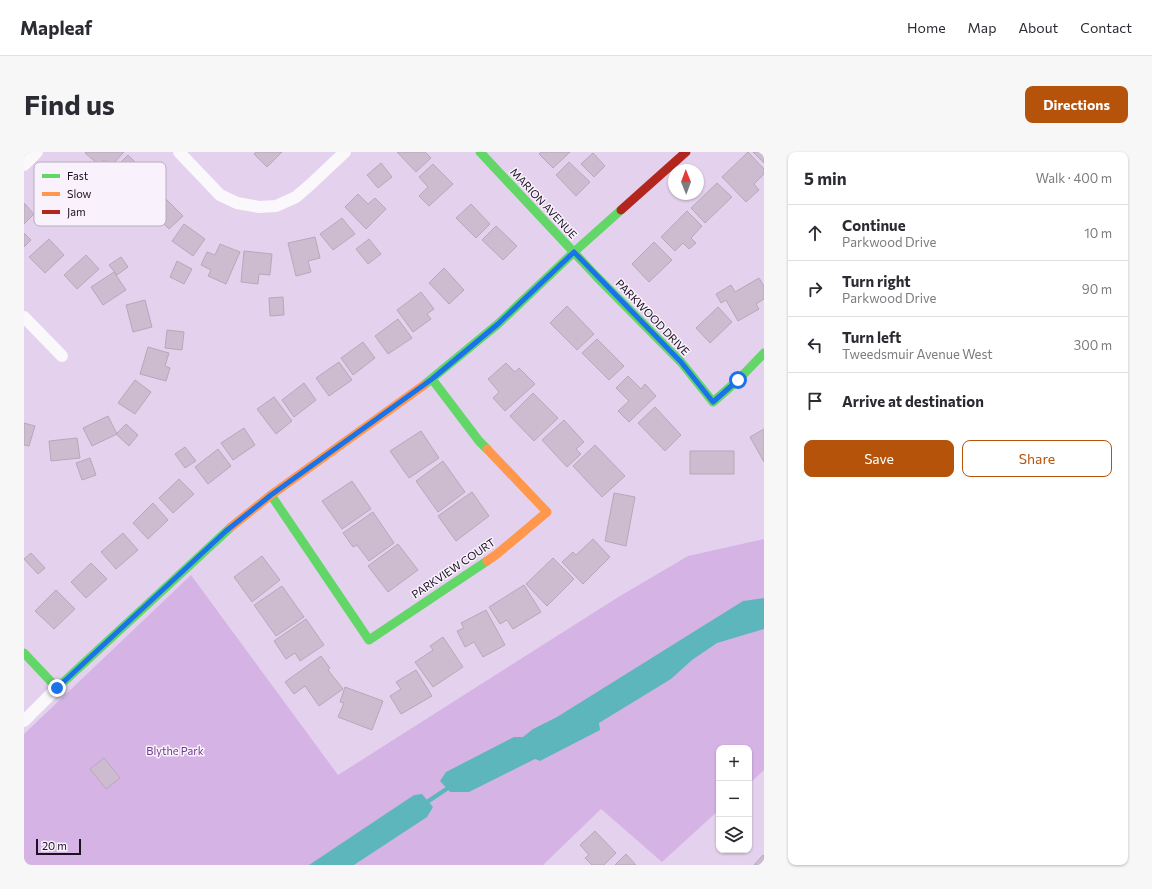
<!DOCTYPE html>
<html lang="en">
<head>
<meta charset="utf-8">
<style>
  :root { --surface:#fff; --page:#f7f7f7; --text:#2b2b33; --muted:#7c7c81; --line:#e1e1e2; --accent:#b45309 }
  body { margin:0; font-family:Commissioner,sans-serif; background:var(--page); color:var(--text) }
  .controls { position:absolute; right:12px; bottom:12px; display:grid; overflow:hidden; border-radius:8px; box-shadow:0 1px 3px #0004 }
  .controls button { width:36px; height:36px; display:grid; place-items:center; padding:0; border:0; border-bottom:1px solid var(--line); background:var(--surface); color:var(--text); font:20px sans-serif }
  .compass { position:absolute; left:644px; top:12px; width:36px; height:36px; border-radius:50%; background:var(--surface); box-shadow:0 1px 3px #0004; rotate:359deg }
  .scale { position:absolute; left:12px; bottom:10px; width:45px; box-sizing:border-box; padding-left:4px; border:2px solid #1c1022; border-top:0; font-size:11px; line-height:14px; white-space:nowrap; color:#1c1022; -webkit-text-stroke:3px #f9f2fc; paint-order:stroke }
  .stop { position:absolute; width:12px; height:12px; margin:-9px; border:3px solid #1a73e8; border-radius:50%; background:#fff }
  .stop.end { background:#1a73e8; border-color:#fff; box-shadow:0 1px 4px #0008 }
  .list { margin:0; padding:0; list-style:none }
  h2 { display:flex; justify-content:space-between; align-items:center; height:52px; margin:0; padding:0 16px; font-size:17px }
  h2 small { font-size:13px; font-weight:400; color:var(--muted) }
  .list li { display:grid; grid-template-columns:26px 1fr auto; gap:12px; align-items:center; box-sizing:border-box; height:56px; padding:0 16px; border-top:1px solid var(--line) }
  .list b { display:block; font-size:15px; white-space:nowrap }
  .list p { margin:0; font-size:13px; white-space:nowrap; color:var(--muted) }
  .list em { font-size:13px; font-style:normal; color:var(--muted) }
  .actions { display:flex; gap:8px; padding:12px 16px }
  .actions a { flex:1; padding:9px 0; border:1px solid var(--accent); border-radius:8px; text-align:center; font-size:14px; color:var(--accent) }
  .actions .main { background:var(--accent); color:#fff }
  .icon { flex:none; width:22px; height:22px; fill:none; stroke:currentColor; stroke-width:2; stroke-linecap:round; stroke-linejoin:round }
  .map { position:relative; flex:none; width:740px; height:713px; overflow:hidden; border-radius:8px }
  header { display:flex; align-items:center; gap:24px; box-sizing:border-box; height:56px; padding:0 20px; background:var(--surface); border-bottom:1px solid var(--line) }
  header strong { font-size:19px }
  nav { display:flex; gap:22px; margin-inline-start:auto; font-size:14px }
  .intro { display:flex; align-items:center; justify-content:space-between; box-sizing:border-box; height:96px; padding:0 24px }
  h1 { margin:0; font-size:28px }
  .button { padding:10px 18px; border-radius:8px; background:var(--accent); color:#fff; font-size:14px; font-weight:700 }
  main { display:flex; gap:24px; padding:0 24px }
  aside { flex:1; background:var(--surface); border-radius:8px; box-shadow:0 1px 3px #0004 }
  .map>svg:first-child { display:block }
  .green { fill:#d5b4e5 }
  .water { fill:#5eb6bd }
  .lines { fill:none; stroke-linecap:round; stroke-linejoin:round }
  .stream { stroke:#5eb6bd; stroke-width:4.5 }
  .building { fill:#cdbccf; stroke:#b8a7ba }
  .street { stroke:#fbf8fc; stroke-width:12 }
  .fast { stroke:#63d668; stroke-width:9 }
  .slow { stroke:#ff974d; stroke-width:9 }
  .jam { stroke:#b3261e; stroke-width:9 }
  .route { stroke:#1a73e8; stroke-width:5 }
  .labels { text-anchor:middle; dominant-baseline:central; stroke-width:3; stroke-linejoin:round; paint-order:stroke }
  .street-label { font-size:11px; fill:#1c1022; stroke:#f9f2fc }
  .park-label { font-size:11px; fill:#71398a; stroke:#f9f2fc }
  .key { fill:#f9f2fc; stroke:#b7aebb; stroke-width:1 }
  .key-label { font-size:11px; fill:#1c1022 }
</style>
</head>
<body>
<header>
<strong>Mapleaf</strong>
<nav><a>Home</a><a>Map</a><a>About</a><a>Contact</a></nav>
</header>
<div class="intro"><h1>Find us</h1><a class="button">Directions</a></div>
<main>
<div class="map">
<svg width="740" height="713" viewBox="0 0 740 713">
  <rect width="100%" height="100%" fill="#e4d1ed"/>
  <path class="green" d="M740 387V618L725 632V596H695V658L638 710 577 657 519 713H0V582L167 423 314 623 596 444 664 404Z"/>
  <path class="water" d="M740 446V477L693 491 668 508 647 527 575 571 576 578 516 609 511 607 445 640H426L416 629 422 620 490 585H499L509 577 533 565 719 449Z
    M398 642 409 655 403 665 330 713H285L390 643Z"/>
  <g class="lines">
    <path class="stream" d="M400 652 427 634"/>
  </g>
  <path class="building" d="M62 0H100L87 14 80 8 75 13 61 1Z
    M232 0H258L243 15 230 2Z
    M373 0H401L407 6 392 20Z
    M517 0H546L529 16 515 2Z
    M724 0 740 17V22L730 32 735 38 722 50 698 25Z
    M729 0H740V11Z
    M569 1 581 14 570 25 557 12Z
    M104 3 123 22 119 26 127 35 117 45 89 18Z
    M545 10 566 30 552 44 532 23Z
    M357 11 368 25 354 36 343 23Z
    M409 12 429 32 405 54 395 44 404 35 395 25Z
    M693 31 708 45 681 71 667 56Z
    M334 42 344 52 351 46 362 57 342 77 321 55Z
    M139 44 159 64 145 77 126 57Z
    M0 51 10 62 0 72Z
    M447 52 466 72 452 86 432 66Z
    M663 59 678 74 667 86 672 91 665 97 659 91 651 99 637 85Z
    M318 66 331 82 309 98 296 82Z
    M160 72 181 87 169 104 148 89Z
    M472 74 493 94 479 108 458 88Z
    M0 81 7 88 0 95Z
    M291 85 296 106 284 109 287 120 272 124 264 91Z
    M25 87 40 103 21 121 5 105Z
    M345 87 357 102 344 112 332 97Z
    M630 90 648 108 625 130 608 112Z
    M196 92 216 100 202 132 184 124 187 118 177 113 183 100 191 103Z
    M220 99 248 102 246 123 235 122 234 132 217 130Z
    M62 103 75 117 53 137 40 123Z
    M97 105 104 115 93 123 85 113Z
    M153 109 168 117 160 132 146 125Z
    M420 116 440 138 425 152 405 131Z
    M90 120 102 138 79 153 67 135Z
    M735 126 740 134V147L732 152 735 157 714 169 702 148 697 151 692 142 707 133 711 140Z
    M397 140 410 157 403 162 407 167 389 180 373 158Z
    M259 145 260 163 246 164 245 146Z
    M121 148 128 175 109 180 102 153Z
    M543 154 570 182 553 198 526 171Z
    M694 155 708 170 686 191 672 176Z
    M374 167 388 186 364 202 351 184Z
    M143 178 160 180 158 198 141 196Z
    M573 187 600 214 585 228 558 201Z
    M339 190 351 206 329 223 317 206Z
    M124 195 145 201 141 214 146 216 142 229 116 222Z
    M315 210 328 228 305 244 292 226Z
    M482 211 491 220 495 216 511 232 481 259 469 246 475 240 464 227Z
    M604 224 617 237 621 232 632 244 605 270 594 259 605 249 592 236Z
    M111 228 127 240 111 262 94 251Z
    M280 231 292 248 270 265 258 248Z
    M509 241 534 266 510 289 486 264Z
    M250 245 268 269 252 282 233 257Z
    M631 255 657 283 641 299 614 271Z
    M84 264 93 282 68 294 59 276Z
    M540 268 560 290 552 297 557 302 543 315 518 288Z
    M0 271 11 274 5 294 0 293Z
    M102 272 114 283 105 294 92 282Z
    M220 276 231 293 209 308 197 291Z
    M740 277V310L726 285Z
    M397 279 415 306 385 326 366 299Z
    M53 286 56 306 27 309 25 289Z
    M571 293 601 324 578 345 549 314Z
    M161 295 172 309 161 316 151 302Z
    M194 297 207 314 184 332 171 315Z
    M666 299H710V322H666Z
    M66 306 72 323 58 328 52 311Z
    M419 309 441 340 414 360 392 329Z
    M155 327 170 342 149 361 135 346Z
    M328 329 347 357 318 377 298 349Z
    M448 340 465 364 432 389 414 364Z
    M590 341 611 345 602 394 581 389Z
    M129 351 144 368 124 387 109 371Z
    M349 360 370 391 345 409 333 393 329 395 319 381Z
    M99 381 114 398 92 417 77 400Z
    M569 387 586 405 559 432 538 410 549 400 552 403Z
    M374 392 394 418 364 440 344 414Z
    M7 401 21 416 14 422 0 407Z
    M238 404 256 428 228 450 210 425Z
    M529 406 550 427 523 454 502 432Z
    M67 411 83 427 62 446 47 430Z
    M500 433 517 460 489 477 483 468 476 472 465 455Z
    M258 434 280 465 252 484 230 453Z
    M32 438 51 457 30 477 11 459Z
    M462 458 481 493 459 505 450 490 441 495 433 479 440 476 437 471Z
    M282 467 300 493 276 509 271 501 262 507 250 489Z
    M419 485 439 515 409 535 391 510 409 498 406 494Z
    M297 504 306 516 304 518 319 537 295 554 281 534 270 542 261 530Z
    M392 518 408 544 377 562 366 544 377 537 372 530Z
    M321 535 359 549 348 578 314 565 320 551 316 550Z
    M80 606 96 626 82 637 66 617Z
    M571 679 592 701 580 713H568L561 706 565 703 556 693Z
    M602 702 612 713H591Z
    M739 703 740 705V713H730Z"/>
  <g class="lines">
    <path class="street" d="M155 0 196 43 213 51 235 55 252 54 272 45 287 32 321 0
      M0 13 13 0
      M0 165 38 204
      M0 569 33 536"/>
    <path class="fast" d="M456 0 572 124 657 210 689 250 714 228 740 201
      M408 227 455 289 463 297
      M400 233 474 172 550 100 597 58
      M247 343 345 488 463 409
      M0 501 33 536 207 375"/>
    <path class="slow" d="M207 375 247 343 400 233
      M463 409 473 402 523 360 463 297"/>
    <path class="jam" d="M597 58 662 0"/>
  </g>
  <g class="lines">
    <path class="route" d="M33 536 202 379 247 343 408 227 474 172 550 100 657 210 689 250 714 228"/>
  </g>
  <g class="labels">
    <g class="street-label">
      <text transform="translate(520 51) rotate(47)">MARION AVENUE</text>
      <text transform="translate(629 165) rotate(46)">PARKWOOD DRIVE</text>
      <text transform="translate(429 416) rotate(-34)">PARKVIEW COURT</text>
    </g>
    <g class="park-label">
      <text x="151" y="598">Blythe Park</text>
    </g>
  </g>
  <rect x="10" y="10" width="132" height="64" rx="6" class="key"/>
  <rect x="18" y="22" width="18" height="4" fill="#63d668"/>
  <rect x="18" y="40" width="18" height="4" fill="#ff974d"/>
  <rect x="18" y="58" width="18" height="4" fill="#b3261e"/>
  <g class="key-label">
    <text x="43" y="28">Fast</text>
    <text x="43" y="46">Slow</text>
    <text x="43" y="64">Jam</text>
  </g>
</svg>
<div class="controls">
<button>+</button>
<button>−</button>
<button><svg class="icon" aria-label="layers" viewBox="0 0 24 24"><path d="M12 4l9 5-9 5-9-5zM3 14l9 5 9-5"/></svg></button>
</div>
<svg class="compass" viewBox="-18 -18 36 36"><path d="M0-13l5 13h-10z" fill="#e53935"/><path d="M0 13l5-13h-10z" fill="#7c7c81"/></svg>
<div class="scale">20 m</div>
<div class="stop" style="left:714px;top:228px"></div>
<div class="stop end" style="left:33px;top:536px"></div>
</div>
<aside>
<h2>5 min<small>Walk · 400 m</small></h2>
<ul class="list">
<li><svg class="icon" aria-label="ahead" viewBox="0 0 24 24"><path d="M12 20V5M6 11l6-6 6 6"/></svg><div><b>Continue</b><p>Parkwood Drive</p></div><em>10 m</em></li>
<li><svg class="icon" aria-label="right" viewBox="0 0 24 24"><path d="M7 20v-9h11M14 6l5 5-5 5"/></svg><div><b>Turn right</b><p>Parkwood Drive</p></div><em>90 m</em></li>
<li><svg class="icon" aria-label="left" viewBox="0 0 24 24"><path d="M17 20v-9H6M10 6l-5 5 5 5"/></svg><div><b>Turn left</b><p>Tweedsmuir Avenue West</p></div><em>300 m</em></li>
<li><svg class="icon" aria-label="arrive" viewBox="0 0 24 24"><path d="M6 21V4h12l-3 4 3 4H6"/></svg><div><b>Arrive at destination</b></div></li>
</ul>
<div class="actions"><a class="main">Save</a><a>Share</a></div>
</aside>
</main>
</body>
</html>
